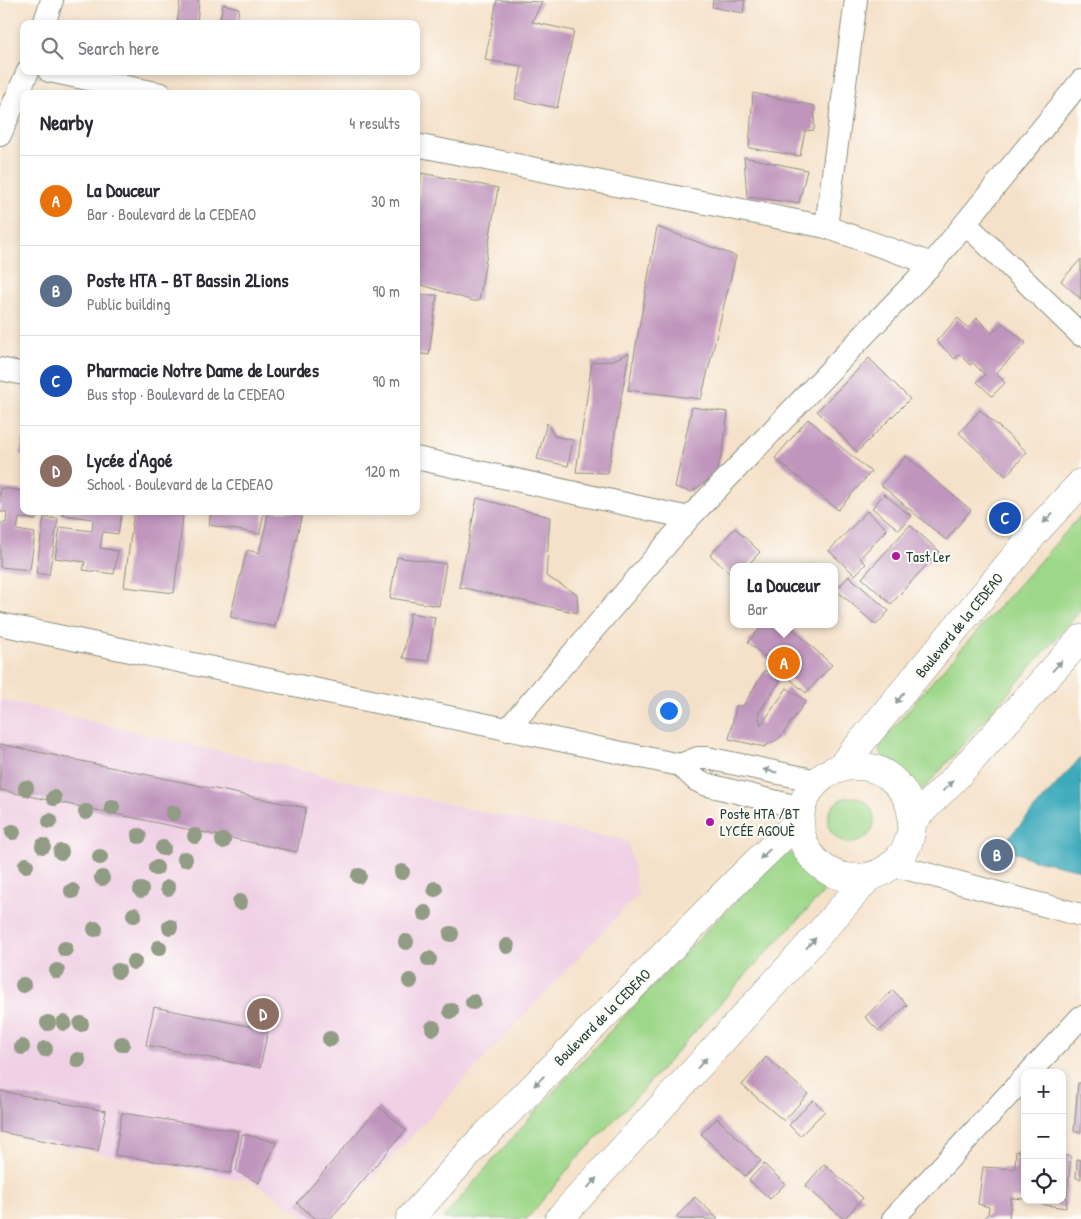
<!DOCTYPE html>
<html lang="en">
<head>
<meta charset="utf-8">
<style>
  :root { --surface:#fff; --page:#f7f7f7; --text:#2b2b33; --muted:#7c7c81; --line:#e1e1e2; --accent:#7c3aed }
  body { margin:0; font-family:"Patrick Hand",sans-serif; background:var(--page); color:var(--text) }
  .controls { position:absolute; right:15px; bottom:15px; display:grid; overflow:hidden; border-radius:10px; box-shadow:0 2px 8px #0003 }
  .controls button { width:45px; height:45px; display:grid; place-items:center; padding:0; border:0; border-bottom:1px solid var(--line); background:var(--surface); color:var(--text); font:25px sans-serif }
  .you { position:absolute; left:668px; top:710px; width:18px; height:18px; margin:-12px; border:4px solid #fff; border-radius:50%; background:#1a73e8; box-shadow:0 0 0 8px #1a73e833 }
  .badge { display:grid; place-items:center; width:32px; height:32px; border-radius:50%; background:var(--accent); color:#fff; font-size:16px; font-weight:700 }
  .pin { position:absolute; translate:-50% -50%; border:2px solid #fff; box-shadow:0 1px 5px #0006 }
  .popup { position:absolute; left:730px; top:563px; width:108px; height:65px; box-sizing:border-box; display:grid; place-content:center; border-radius:10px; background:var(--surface); filter:drop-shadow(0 1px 4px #0005); font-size:16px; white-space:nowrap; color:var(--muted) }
  .popup b { font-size:19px; color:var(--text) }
  .popup::after { content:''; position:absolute; left:50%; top:100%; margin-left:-10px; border:10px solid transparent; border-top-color:var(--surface) }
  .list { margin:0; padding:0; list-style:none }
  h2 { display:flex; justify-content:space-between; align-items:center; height:65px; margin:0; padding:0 20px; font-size:21px }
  h2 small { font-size:16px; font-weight:400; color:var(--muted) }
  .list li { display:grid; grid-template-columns:32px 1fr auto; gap:15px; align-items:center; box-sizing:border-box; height:90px; padding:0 20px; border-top:1px solid var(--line) }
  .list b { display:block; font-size:19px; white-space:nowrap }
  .list p { margin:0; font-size:16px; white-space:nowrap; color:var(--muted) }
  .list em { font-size:16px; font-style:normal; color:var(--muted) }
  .icon { flex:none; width:28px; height:28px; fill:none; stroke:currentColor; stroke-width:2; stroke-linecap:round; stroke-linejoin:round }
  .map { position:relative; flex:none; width:1081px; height:1219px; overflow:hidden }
  .search { position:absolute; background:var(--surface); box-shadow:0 2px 8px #0003; left:20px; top:20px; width:400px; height:55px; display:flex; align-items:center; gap:12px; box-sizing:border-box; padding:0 18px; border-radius:10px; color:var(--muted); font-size:19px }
  .panel { position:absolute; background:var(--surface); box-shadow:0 2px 8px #0003; left:20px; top:90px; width:400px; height:425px; border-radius:10px }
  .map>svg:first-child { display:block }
  .built { fill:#f0d0e5 }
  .green { fill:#9dd789; stroke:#5e8a5e }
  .water { fill:#3caabb; stroke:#2e7478 }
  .building { fill:#c095bd }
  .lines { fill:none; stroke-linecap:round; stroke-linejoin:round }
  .street-casing { stroke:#8a8f7e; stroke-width:24 }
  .primary-casing { stroke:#8a8f7e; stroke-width:29 }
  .street { stroke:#fff; stroke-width:22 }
  .primary { stroke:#fff; stroke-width:28 }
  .tree { fill:#909c83 }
  .oneway { fill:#8f9e9a }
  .poi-dot { fill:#b5179e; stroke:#fdfcf7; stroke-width:2 }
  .labels { text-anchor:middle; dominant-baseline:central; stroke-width:4; stroke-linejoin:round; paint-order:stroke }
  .poi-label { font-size:15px; fill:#1f3d34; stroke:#fdfcf7; text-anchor:start }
  .street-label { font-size:15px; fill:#1f3d34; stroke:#fdfcf7 }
</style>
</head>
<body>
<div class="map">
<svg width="1081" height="1219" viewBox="0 0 1081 1219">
  <rect width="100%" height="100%" fill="#fdfcf7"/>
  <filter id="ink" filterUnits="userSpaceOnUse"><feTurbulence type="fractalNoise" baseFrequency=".02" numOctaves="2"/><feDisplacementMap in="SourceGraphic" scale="10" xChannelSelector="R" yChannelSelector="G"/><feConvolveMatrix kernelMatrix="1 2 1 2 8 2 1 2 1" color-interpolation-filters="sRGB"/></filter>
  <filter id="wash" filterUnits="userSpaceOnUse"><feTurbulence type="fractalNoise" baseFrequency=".0096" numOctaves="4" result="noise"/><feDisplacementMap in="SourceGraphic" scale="20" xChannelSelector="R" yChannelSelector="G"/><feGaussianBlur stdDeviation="1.12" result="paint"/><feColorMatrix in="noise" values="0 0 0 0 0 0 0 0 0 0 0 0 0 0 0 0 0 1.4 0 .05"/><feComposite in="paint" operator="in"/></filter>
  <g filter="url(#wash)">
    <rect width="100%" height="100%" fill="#f5e1c9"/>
    <path class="built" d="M0 699 136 732 486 813 628 841 638 894 334 1219H308L270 1192 247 1180 237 1179 0 1134Z"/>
    <path class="green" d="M1081 515V610L923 790 915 786 910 778 899 767 885 758 880 752 879 746 930 684Z
      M828 820a23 23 0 1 1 46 0a23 23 0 1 1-46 0Z
      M787 849 799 863 828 888 751 969 639 1094 576 1160 527 1219H443C550 1089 669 969 787 849Z"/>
    <path class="water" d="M1081 757V870L1031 859 1001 846Z"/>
    <g id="blocks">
      <path class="building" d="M180 0H199L197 24H177Z
        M497 0 542 2 532 22 574 31 557 108 515 99 522 66 485 60Z
        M713 0H745L743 13 712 7Z
        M223 4 239 8 237 24H219Z
        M201 71H229V73H201Z
        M753 93 815 106 814 130 805 131 800 156 749 148Z
        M744 157 807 170 799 203 747 197Z
        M421 173 498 188 479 301H473L416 283V224Z
        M657 227 736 256 701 399 628 390Z
        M1081 259V299L1061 281Z
        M416 295H437L429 355 416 353Z
        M958 318 968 328 977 318 992 333 1002 323 1026 343 996 373 1005 383 992 396 977 382 985 375 973 363 970 365 959 354 955 359 936 341Z
        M629 353 608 473 576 472 592 362 611 361Z
        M869 358 910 399 857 452 817 411Z
        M692 407 728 412 723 449 716 475 691 492 675 487Z
        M980 410 1027 452 1006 476 959 433Z
        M808 419 871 472 838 510 775 458Z
        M547 423 554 436 573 440 568 466 537 459Z
        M23 438H24V455H20Z
        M906 456 971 510 946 540 881 485Z
        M0 488 24 491V511H37L36 520 19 518 17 530 35 533 30 570 0 567V523H6L7 512H0Z
        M884 494 911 516 899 530 872 508Z
        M477 498 550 517 546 576 577 594 578 613 459 587Z
        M62 511H122L118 534 103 532 100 548 118 551 114 574 83 570 85 562 55 558 60 527 92 531 93 519 62 515Z
        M134 511 183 516 174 593 124 587Z
        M211 511H264L260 534 209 525Z
        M269 511H303L275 627 230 617 247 550 259 553Z
        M867 511 887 529 860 558 866 564 855 575 829 551Z
        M44 517 58 519 49 575 36 573Z
        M910 525 939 551 891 604 862 578Z
        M735 528 760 552 746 567H734V577L710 555Z
        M397 557 446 564 439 606 390 598Z
        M849 576 889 611 876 625 836 590Z
        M410 613 435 617 428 661 403 658Z
        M764 624H787L832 665 806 693 748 642Z
        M765 670 780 681 758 714 761 725 787 688 806 701 780 738 764 747 729 739 736 706H743Z
        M0 744 306 808 297 852 0 790Z
        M893 990 907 1005 879 1031 865 1017Z
        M154 1007 268 1030 260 1068 146 1045Z
        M766 1057 808 1094 784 1121 742 1085Z
        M1078 1083H1081V1132L1074 1131Z
        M0 1091 106 1111 98 1151 0 1132Z
        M813 1100 825 1111 800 1136 789 1125Z
        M379 1107 406 1130 330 1219H316L297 1203Z
        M122 1113 238 1131 231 1173 115 1155Z
        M717 1118 761 1161 745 1176 701 1134Z
        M242 1134 276 1142 259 1183 236 1171Z
        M1016 1151 1025 1152V1199L1011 1198 1009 1219H982L988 1214 989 1207 978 1204 983 1167 1015 1169Z
        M1062 1155 1071 1156 1066 1208 1040 1204V1200H1062Z
        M1077 1159 1081 1160V1179L1076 1178Z
        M764 1164 785 1184 770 1199 749 1180Z
        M824 1164 863 1198 844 1219 805 1186Z
        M695 1197 718 1219H680L677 1216Z"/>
    </g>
  </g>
  <g filter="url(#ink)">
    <use href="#blocks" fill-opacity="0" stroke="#8a8f7e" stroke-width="1"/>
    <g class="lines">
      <g class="street-casing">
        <path id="street" d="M44 24 52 0
          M49 71 161 94
          M0 135 28 71
          M416 145 826 227 932 264
          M966 224 1081 335
          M826 227 856 0
          M0 369 24 374
          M416 458 689 518
          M0 624C227 669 453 720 680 765L698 758H707L818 781
          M507 730 689 518 932 264 1081 81
          M680 765 696 780 704 784 802 808
          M893 865 1081 915
          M1029 1073 1081 1017
          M893 1219 1025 1077"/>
      </g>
      <g class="primary-casing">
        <path id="primary" d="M800 822a56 56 0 1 1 112 0a56 56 0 1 1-112 0Z
          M839 769 1038 529 1081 483
          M913 820 956 777 1081 639
          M410 1219 474 1147 737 881 800 820
          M559 1219 811 943 869 877"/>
      </g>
      <use href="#street" class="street"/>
      <use href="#primary" class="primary"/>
    </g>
    <g class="tree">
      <circle cx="26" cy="788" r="8"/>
      <circle cx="54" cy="798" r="8"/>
      <circle cx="112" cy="807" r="8"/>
      <circle cx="86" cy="812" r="8"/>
      <circle cx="173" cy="813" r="8"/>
      <circle cx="50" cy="821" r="8"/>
      <circle cx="13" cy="832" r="8"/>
      <circle cx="139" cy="836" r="8"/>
      <circle cx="195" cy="836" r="8"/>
      <circle cx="223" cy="841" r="8"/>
      <circle cx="43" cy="846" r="8"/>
      <circle cx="163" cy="848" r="8"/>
      <circle cx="61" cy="852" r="8"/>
      <circle cx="100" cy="857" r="8"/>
      <circle cx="185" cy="859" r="8"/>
      <circle cx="26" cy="865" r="8"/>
      <circle cx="156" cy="868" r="8"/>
      <circle cx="402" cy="872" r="8"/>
      <circle cx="359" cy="876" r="8"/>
      <circle cx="102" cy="878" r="8"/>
      <circle cx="168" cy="888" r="8"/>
      <circle cx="435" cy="889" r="8"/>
      <circle cx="141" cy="890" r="8"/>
      <circle cx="72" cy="891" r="8"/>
      <circle cx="240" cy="902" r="8"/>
      <circle cx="425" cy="913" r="8"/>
      <circle cx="134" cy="915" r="8"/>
      <circle cx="170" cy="927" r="8"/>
      <circle cx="95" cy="929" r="8"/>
      <circle cx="451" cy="934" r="8"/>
      <circle cx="406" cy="942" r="8"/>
      <circle cx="507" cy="946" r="8"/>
      <circle cx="159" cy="948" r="8"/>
      <circle cx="65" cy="949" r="8"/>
      <circle cx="429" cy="959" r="8"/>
      <circle cx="134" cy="962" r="8"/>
      <circle cx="57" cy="971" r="8"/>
      <circle cx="118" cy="971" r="8"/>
      <circle cx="410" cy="981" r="8"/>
      <circle cx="23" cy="985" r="8"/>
      <circle cx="473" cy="1002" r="8"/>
      <circle cx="451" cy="1011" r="8"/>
      <circle cx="48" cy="1023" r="8"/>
      <circle cx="64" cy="1023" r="8"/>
      <circle cx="81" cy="1024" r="8"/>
      <circle cx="433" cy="1028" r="8"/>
      <circle cx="330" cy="1039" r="8"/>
      <circle cx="122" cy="1044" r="8"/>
      <circle cx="22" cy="1047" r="8"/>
      <circle cx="45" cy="1049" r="8"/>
      <circle cx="78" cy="1060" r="8"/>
    </g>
    <defs><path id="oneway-solid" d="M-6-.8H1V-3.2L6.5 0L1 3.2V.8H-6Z" transform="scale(1.25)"/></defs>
    <g class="oneway">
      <use href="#oneway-solid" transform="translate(1048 518) rotate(133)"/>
      <use href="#oneway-solid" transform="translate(1057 666) rotate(-48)"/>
      <use href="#oneway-solid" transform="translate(900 698) rotate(129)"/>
      <use href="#oneway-solid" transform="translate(770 771) rotate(-168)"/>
      <use href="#oneway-solid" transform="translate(948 786) rotate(-44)"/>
      <use href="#oneway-solid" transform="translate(765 854) rotate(136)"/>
      <use href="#oneway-solid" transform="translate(811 943) rotate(-48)"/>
      <use href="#oneway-solid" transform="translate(702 1063) rotate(-48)"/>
      <use href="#oneway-solid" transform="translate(539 1081) rotate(135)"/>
      <use href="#oneway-solid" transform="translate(592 1183) rotate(-48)"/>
    </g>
  </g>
  <g class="poi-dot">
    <circle cx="896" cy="556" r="5"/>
    <circle cx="710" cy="822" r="5"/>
  </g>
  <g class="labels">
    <g class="poi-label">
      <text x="906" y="556">Tast Ler</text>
      <text x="720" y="813">Poste HTA /BT<tspan x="720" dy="17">LYCÉE AGOUÈ</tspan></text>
    </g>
    <g class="street-label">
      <text transform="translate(959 625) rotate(-51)">Boulevard de la CEDEAO</text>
      <text transform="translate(602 1017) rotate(-45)">Boulevard de la CEDEAO</text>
    </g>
  </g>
</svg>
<div class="controls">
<button>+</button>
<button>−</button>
<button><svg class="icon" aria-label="locate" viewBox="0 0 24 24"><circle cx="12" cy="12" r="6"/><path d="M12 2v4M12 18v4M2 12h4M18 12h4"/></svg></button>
</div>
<div class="you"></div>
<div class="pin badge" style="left:784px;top:663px;background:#e8710a">A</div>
<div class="popup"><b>La Douceur</b>Bar</div>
<div class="pin badge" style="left:997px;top:855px;background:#5c6f8a">B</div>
<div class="pin badge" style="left:1005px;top:518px;background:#1a4fb4">C</div>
<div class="pin badge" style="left:263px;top:1014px;background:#8d6e63">D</div>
<div class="search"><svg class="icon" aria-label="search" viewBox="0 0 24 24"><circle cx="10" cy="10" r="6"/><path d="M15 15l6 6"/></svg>Search here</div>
<section class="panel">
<h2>Nearby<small>4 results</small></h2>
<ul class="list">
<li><span class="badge" style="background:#e8710a">A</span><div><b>La Douceur</b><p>Bar · Boulevard de la CEDEAO</p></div><em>30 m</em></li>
<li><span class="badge" style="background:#5c6f8a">B</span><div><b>Poste HTA - BT Bassin 2Lions</b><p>Public building</p></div><em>90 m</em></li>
<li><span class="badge" style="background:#1a4fb4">C</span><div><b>Pharmacie Notre Dame de Lourdes</b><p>Bus stop · Boulevard de la CEDEAO</p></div><em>90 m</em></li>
<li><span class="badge" style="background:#8d6e63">D</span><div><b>Lycée d'Agoé</b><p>School · Boulevard de la CEDEAO</p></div><em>120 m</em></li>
</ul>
</section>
</div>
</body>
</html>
